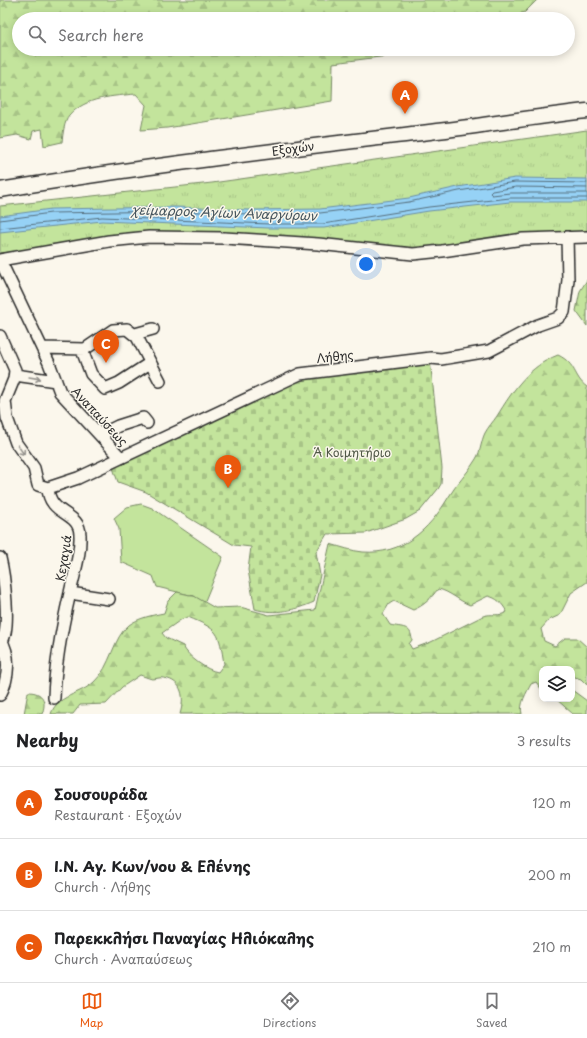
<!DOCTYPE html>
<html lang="en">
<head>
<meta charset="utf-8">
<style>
  :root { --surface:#fff; --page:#f6f6f6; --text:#202124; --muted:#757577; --line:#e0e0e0; --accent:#ea580c }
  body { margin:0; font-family:"Playpen Sans",sans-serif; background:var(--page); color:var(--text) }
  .controls { position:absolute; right:12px; bottom:12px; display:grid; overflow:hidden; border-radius:8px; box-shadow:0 2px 10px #0003 }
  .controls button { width:36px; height:36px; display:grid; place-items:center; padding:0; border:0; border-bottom:1px solid var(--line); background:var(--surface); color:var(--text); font:20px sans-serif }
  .you { position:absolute; left:366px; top:264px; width:14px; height:14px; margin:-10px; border:3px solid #fff; border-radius:50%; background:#1a73e8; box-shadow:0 0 0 6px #1a73e833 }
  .badge { display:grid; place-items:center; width:26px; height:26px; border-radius:50%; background:var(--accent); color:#fff; font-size:13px; font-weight:700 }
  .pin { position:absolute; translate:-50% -33px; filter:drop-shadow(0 1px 2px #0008) }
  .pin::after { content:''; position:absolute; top:21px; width:14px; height:12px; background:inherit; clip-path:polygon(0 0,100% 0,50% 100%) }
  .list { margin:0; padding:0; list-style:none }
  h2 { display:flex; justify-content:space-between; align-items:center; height:52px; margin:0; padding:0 16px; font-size:17px }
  h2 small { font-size:13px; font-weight:400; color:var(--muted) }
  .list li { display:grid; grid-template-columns:26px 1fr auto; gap:12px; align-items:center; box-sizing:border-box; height:72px; padding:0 16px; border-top:1px solid var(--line) }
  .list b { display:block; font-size:15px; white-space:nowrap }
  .list p { margin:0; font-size:13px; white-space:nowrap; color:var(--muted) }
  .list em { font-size:13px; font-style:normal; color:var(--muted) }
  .icon { flex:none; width:22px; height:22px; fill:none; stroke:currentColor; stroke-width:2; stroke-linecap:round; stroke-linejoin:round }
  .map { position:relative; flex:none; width:587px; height:714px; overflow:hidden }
  .search { position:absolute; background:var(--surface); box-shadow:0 2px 10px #0003; left:12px; right:12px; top:12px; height:44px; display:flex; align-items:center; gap:10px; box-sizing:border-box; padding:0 14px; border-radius:22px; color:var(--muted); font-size:15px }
  .sheet { height:268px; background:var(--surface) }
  nav { display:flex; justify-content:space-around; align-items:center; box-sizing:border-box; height:56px; border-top:1px solid var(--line); background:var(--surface); font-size:11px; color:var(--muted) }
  nav a { display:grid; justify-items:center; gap:2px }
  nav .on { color:var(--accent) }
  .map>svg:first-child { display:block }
  .grass { fill:#c3e49c; stroke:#778864 }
  .forest { fill:url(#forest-firs); stroke:#778864; fill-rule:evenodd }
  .cemetery { fill:url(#cemetery-stones); stroke:#778864 }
  .park { fill:url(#park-tufts); stroke:#778864 }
  .water { fill:#96d2f6; stroke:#6b8fa5 }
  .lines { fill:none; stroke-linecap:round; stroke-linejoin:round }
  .shore { stroke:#566e7c; stroke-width:1 }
  .minor-casing { stroke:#2b2b2b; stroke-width:14 }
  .major-casing { stroke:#2b2b2b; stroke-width:17 }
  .minor { stroke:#fbf7ec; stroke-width:11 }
  .major { stroke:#fbf7ec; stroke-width:14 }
  .oneway { stroke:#93918c }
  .labels { text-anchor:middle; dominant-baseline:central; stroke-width:3; stroke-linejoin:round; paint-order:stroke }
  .street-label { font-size:12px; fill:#2b2b2b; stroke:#fbf7ec }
  .park-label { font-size:12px; fill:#515947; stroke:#fbf7ec }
  .water-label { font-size:13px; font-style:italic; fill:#46555e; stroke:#fbf7ec }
</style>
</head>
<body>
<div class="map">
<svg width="587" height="714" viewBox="0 0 587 714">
  <defs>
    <pattern id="forest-firs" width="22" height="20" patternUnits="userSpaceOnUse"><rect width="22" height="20" fill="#c3e49c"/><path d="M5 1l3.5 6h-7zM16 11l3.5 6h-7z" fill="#a8c487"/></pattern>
    <pattern id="cemetery-stones" width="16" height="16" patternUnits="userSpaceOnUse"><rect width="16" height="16" fill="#c3e49c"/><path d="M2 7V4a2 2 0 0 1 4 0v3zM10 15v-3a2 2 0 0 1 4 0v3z" fill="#a8c487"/></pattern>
    <pattern id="park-tufts" width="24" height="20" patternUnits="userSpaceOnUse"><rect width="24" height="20" fill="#c3e49c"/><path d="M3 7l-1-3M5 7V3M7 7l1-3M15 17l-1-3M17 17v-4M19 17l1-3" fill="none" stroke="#a8c487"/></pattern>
  </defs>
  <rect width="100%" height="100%" fill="#fbf7ec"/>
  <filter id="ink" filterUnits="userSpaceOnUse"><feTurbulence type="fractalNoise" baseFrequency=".025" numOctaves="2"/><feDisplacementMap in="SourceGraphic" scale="8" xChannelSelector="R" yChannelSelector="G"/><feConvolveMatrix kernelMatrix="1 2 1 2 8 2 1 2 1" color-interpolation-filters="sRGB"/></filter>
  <g filter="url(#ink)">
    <path class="grass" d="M141 504 152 508 223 557 204 603 194 596 157 587 153 576 121 562 119 529 114 518 127 507Z"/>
    <path class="forest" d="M0 0H537L525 12 510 19H19V49H442L333 63 332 101 167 128 141 130 146 105 136 94C114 96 85 97 69 116 64 122 63 134 62 142L44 146 42 129 33 131 31 139 17 135 0 138Z
      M587 280V326L576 311 580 291Z
      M558 355C577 364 573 377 587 387V582L571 593 560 615 549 620 541 629 544 641 555 646 565 638H577L587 647V685L581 679 572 676V669H542V690L536 682 531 684C527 692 519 704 522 714H180C185 698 183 681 164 678 160 677 156 679 152 679 148 678 143 676 140 675L122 687 106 704 80 705 73 714H51C57 695 80 695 94 682 111 667 113 637 129 625 138 618 153 615 164 613L168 601 177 592 194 596 215 608 240 607 269 615 315 610 330 544C341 547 352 551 363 552 402 555 429 530 448 498 456 484 468 473 476 459 481 451 481 441 485 433 488 427 493 422 497 416 513 390 529 366 558 355ZM438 589C449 591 459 601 470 605L488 596C497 598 502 603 507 612 500 617 491 613 483 616L431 642 412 649 409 644 412 640C411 625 402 628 390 625L383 614 389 604 394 601 413 610C425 605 430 599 438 589ZM188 617C219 630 219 631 224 664L218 672C206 670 188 657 183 646L166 638 162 633 182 619Z
      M572 690 587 701V714H573L556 699H572Z
      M28 692C43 692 47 701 42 714H24Z"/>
    <path class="cemetery" d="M430 360 442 468 441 484 438 489 420 511 406 519 366 533 327 534 316 552 320 575 314 602C296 610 275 615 255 609L248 570 251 547 234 545 146 492 118 482 113 468 304 377Z"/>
    <path class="park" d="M587 130V233L406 250 210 234 0 253V206L212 183Z"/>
    <path class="water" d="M515 178 587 179V202H510L429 211 324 228H269L102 221 0 232V216L51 209 176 207 249 210 320 209 409 198 458 187Z"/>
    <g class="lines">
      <path class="shore" d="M587 188 516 187 492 191 490 193 492 195 510 193H587
        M0 220 51 213 176 211 249 214 320 213 409 202 459 191 515 182 587 183
        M0 228 102 217 269 224H323L429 207 510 198H587"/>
      <g class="minor-casing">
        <path id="minor" d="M0 260 109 241 149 237 224 238 318 244 413 254 442 251 523 239 587 237
          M0 260 49 363 60 392 121 458
          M135 334 153 329
          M0 336 15 370 14 379 5 401 7 418 16 443 34 468 38 485 48 488 78 478 300 374 431 358 441 359 489 351 538 325 558 318 564 312 568 280 567 237
          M42 348 85 349 113 330 127 329 137 337 160 381
          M82 350 91 374 105 389 119 383 150 363
          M15 375 56 381
          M100 435 118 426 143 418 147 423
          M48 488C49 516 80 511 80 535 81 554 74 574 70 593 62 627 55 662 54 698
          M0 558C4 574 11 628 2 641
          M70 593 109 599
          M0 638C11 655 9 678 0 695"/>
      </g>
      <g class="major-casing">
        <path id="major" d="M0 190C148 165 297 148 446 130 493 124 540 116 587 111"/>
      </g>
      <use href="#minor" class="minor"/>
      <use href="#major" class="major"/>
    </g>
    <defs><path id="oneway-shaft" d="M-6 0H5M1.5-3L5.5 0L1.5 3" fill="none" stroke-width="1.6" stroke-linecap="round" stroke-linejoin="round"/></defs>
    <g class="oneway">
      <use href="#oneway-shaft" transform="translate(35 378) rotate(10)"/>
      <use href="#oneway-shaft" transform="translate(21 450) rotate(55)"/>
    </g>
  </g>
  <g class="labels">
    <g class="street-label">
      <text transform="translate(293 148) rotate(-8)">Εξοχών</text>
      <text transform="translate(335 356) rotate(-6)">Λήθης</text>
      <text transform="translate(100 416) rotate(47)">Αναπαύσεως</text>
      <text transform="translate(63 558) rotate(-81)">Κεχαγιά</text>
    </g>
    <g class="park-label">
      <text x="352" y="452">Ά Κοιμητήριο</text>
    </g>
    <g class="water-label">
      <text transform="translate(224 212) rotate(2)">χείμαρρος Αγίων Αναργύρων</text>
    </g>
  </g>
</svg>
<div class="controls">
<button><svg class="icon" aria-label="layers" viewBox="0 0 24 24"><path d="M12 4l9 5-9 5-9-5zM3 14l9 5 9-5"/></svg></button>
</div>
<div class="you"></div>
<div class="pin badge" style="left:405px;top:114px">A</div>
<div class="pin badge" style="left:228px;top:488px">B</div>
<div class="pin badge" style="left:106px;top:363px">C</div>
<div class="search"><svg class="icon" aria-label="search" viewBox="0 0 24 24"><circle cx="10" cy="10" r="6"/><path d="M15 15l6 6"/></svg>Search here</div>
</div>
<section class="sheet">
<h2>Nearby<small>3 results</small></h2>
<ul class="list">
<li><span class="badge">A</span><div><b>Σουσουράδα</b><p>Restaurant · Εξοχών</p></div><em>120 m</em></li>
<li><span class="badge">B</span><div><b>Ι.Ν. Αγ. Κων/νου &amp; Ελένης</b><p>Church · Λήθης</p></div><em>200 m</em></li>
<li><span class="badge">C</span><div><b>Παρεκκλήσι Παναγίας Ηλιόκαλης</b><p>Church · Αναπαύσεως</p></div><em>210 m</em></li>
</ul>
</section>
<nav>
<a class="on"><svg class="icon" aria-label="map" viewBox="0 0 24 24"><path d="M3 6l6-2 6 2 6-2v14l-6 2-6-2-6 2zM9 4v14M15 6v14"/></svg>Map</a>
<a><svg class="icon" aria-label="directions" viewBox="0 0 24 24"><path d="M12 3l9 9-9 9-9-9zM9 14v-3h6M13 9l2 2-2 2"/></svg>Directions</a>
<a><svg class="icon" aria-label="saved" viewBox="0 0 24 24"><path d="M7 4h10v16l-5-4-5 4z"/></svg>Saved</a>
</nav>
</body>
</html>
